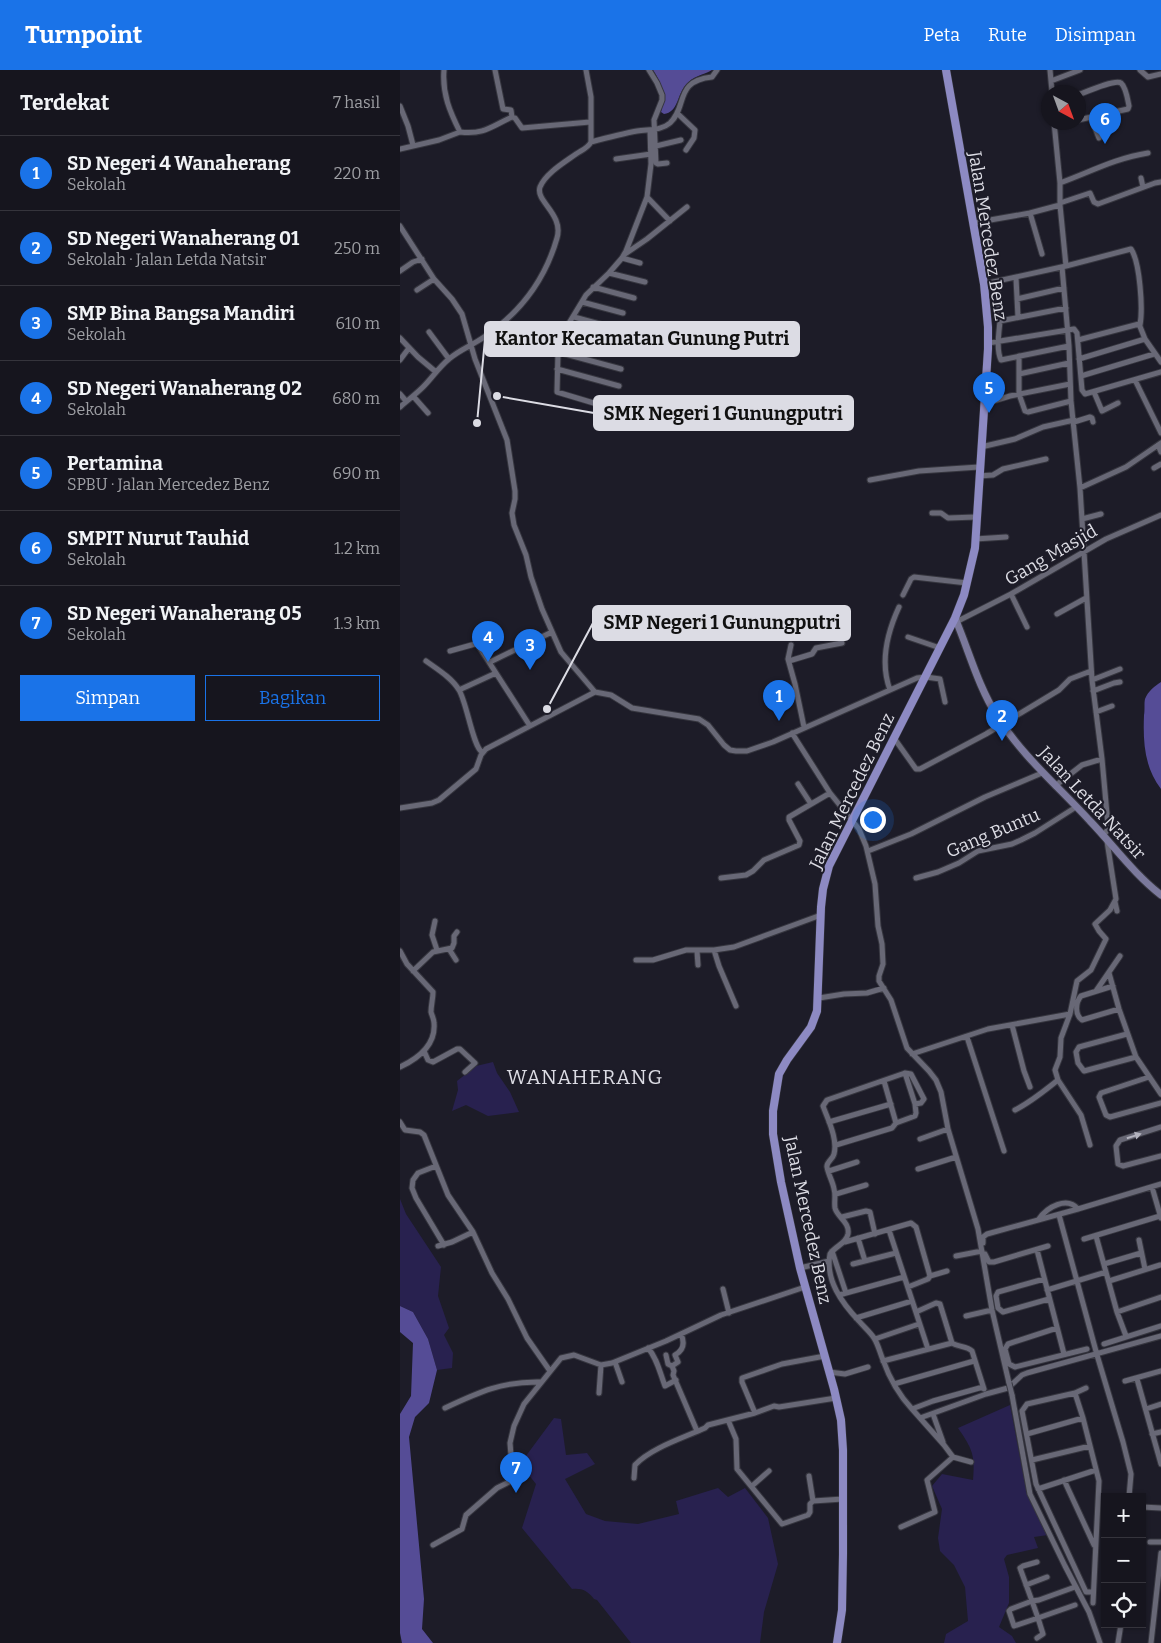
<!DOCTYPE html>
<html lang="id">
<head>
<meta charset="utf-8">
<style>
  :root { --surface:#16151e; --page:#1f1e27; --text:#f1f3f6; --muted:#9e9fa4; --line:#35343c; --accent:#1a73e8 }
  body { margin:0; font-family:Bitter,serif; background:var(--page); color:var(--text) }
  .controls { position:absolute; right:15px; bottom:15px; display:grid; overflow:hidden; border-radius:0px; box-shadow:0 1px 4px #0004 }
  .controls button { width:45px; height:45px; display:grid; place-items:center; padding:0; border:0; border-bottom:1px solid var(--line); background:var(--surface); color:var(--text); font:25px sans-serif }
  .compass { position:absolute; left:641px; top:15px; width:45px; height:45px; border-radius:50%; background:var(--surface); box-shadow:0 1px 4px #0004; rotate:139deg }
  .you { position:absolute; left:472px; top:749px; width:18px; height:18px; margin:-12px; border:4px solid #fff; border-radius:50%; background:#1a73e8; box-shadow:0 0 0 8px #1a73e833 }
  .badge { display:grid; place-items:center; width:32px; height:32px; border-radius:50%; background:var(--accent); color:#fff; font-size:16px; font-weight:700 }
  .pin { position:absolute; translate:-50% -41px; filter:drop-shadow(0 1px 2px #0008) }
  .pin::after { content:''; position:absolute; top:26px; width:18px; height:15px; background:inherit; clip-path:polygon(0 0,100% 0,50% 100%) }
  .list { margin:0; padding:0; list-style:none }
  h2 { display:flex; justify-content:space-between; align-items:center; height:65px; margin:0; padding:0 20px; font-size:21px }
  h2 small { font-size:16px; font-weight:400; color:var(--muted) }
  .list li { display:grid; grid-template-columns:32px 1fr auto; gap:15px; align-items:center; box-sizing:border-box; height:75px; padding:0 20px; border-top:1px solid var(--line) }
  .list b { display:block; font-size:19px; white-space:nowrap }
  .list p { margin:0; font-size:16px; white-space:nowrap; color:var(--muted) }
  .list em { font-size:16px; font-style:normal; color:var(--muted) }
  .actions { display:flex; gap:10px; padding:15px 20px }
  .actions a { flex:1; padding:11px 0; border:1px solid var(--accent); border-radius:0px; text-align:center; font-size:18px; color:var(--accent) }
  .actions .main { background:var(--accent); color:#fff }
  .icon { flex:none; width:28px; height:28px; fill:none; stroke:currentColor; stroke-width:2; stroke-linecap:round; stroke-linejoin:round }
  .map { position:relative; flex:none; width:761px; height:1573px; overflow:hidden }
  header { display:flex; align-items:center; gap:30px; box-sizing:border-box; height:70px; padding:0 25px; background:var(--accent); color:#fff }
  header strong { font-size:24px }
  nav { display:flex; gap:28px; margin-inline-start:auto; font-size:18px }
  main { display:flex }
  aside { flex:1; background:var(--surface) }
  .map>svg:first-child { display:block }
  .green { fill:#28214f }
  .water { fill:#554c96 }
  .lines { fill:none; stroke-linecap:round; stroke-linejoin:round }
  .street-casing { stroke:#36363f; stroke-width:7 }
  .secondary-casing { stroke:#36363f; stroke-width:9 }
  .primary-casing { stroke:#36363f; stroke-width:9 }
  .street { stroke:#686876; stroke-width:5 }
  .secondary { stroke:#7b799c; stroke-width:7 }
  .primary { stroke:#8d8ac3; stroke-width:8 }
  .street-bridge-casing { stroke:#36363f; stroke-width:7; stroke-linecap:butt }
  .street-bridge { stroke:#686876; stroke-width:5 }
  .oneway { fill:#b3b3be }
  .labels { text-anchor:middle; dominant-baseline:central; stroke-width:4; stroke-linejoin:round; paint-order:stroke }
  .street-label { font-size:18px; fill:#dcdce4; stroke:#1d1c28 }
  .quarter-label { font-size:20px; letter-spacing:1px; fill:#dcdce4; stroke:#1d1c28 }
  .leader { fill:none; stroke:#dcdce4; stroke-width:2 }
  .callout-dot { fill:#dcdce4; stroke:#1d1c28; stroke-width:2 }
  .callout { fill:#dcdce4; stroke:#dcdce4; stroke-width:2 }
  .callout-label { font-size:19px; text-anchor:middle; font-weight:bold; fill:#111 }
</style>
</head>
<body>
<header>
<strong>Turnpoint</strong>
<nav><a>Peta</a><a>Rute</a><a>Disimpan</a></nav>
</header>
<main>
<aside>
<h2>Terdekat<small>7 hasil</small></h2>
<ul class="list">
<li><span class="badge">1</span><div><b>SD Negeri 4 Wanaherang</b><p>Sekolah</p></div><em>220 m</em></li>
<li><span class="badge">2</span><div><b>SD Negeri Wanaherang 01</b><p>Sekolah · Jalan Letda Natsir</p></div><em>250 m</em></li>
<li><span class="badge">3</span><div><b>SMP Bina Bangsa Mandiri</b><p>Sekolah</p></div><em>610 m</em></li>
<li><span class="badge">4</span><div><b>SD Negeri Wanaherang 02</b><p>Sekolah</p></div><em>680 m</em></li>
<li><span class="badge">5</span><div><b>Pertamina</b><p>SPBU · Jalan Mercedez Benz</p></div><em>690 m</em></li>
<li><span class="badge">6</span><div><b>SMPIT Nurut Tauhid</b><p>Sekolah</p></div><em>1.2 km</em></li>
<li><span class="badge">7</span><div><b>SD Negeri Wanaherang 05</b><p>Sekolah</p></div><em>1.3 km</em></li>
</ul>
<div class="actions"><a class="main">Simpan</a><a>Bagikan</a></div>
</aside>
<div class="map">
<svg width="761" height="1573" viewBox="0 0 761 1573">
  <rect width="100%" height="100%" fill="#1d1c28"/>
  <path class="green" d="M93 992 97 1003 110 1022 119 1042 88 1046 66 1035 52 1041 58 1020 57 1011 76 996Z
    M0 1129 6 1144 41 1197 38 1226 49 1258 44 1265 53 1283 52 1298 37 1300 28 1269 13 1242 0 1236Z
    M610 1335 627 1424 648 1465 634 1467 638 1478 607 1485 604 1489 609 1507V1533L599 1557 612 1566 616 1573H544L546 1564 568 1551 565 1517 554 1495 540 1481 538 1468 542 1439 532 1416 542 1404 573 1410C575 1385 573 1380 558 1358Z
    M154 1348 161 1349 166 1385 187 1383 195 1394 165 1409 186 1444 205 1451 238 1454 279 1444 276 1431 318 1418 328 1427 345 1418 368 1448 378 1494 364 1542 360 1573H231L197 1530 194 1529C188 1521 182 1518 172 1519L122 1458 136 1414 120 1394Z"/>
  <path class="water" d="M253 0H312C302 6 293 5 285 16 277 26 278 42 264 44L261 42C265 26 262 13 253 0Z
    M761 612V719C744 697 743 671 744 645 745 640 744 633 745 629 748 621 755 616 761 612Z
    M0 1236 13 1242 28 1269 37 1300 29 1333 15 1347 9 1367 24 1529 22 1559 33 1573H2L0 1563V1344L11 1326 13 1273 0 1262Z"/>
  <g class="lines">
    <g class="street-casing">
      <path id="street" d="M44 0C42 24 50 42 60 62 84 65 92 56 112 47
        M95 0 103 39 111 40 112 47 115 48 122 58 190 52
        M186 0 191 27V72
        M249 0 257 13 262 25V30L254 50 256 93 258 94 267 93
        M650 0 652 22
        M740 0 748 7 761 4
        M651 11 680 0
        M678 25C686 22 715 9 721 13 726 17 728 31 729 36L728 39 678 50
        M0 36 8 56 13 75
        M277 43 295 60 294 68 286 80
        M691 48 699 68
        M654 52 660 113V135L666 196
        M654 54 662 52
        M256 76 281 70
        M0 79 39 70 60 62
        M216 89 251 84
        M741 108 743 117
        M660 113C690 102 716 88 748 83
        M247 127 270 151
        M660 133 690 123 694 132 698 134 755 113 761 112
        M630 143 642 184
        M573 153 630 143 660 135
        M0 156 34 209 52 229 62 244 75 289 107 370 115 421V429L112 443 114 455 126 485 131 507 142 539 161 582 195 622
        M225 184 247 169 287 137
        M222 188 240 193
        M662 197 669 276 671 331 680 418 692 610 702 689 708 755V759L703 766
        M0 201 13 192 22 189
        M209 203 245 212
        M616 208 618 247
        M597 212 600 251 666 238
        M584 214 666 196 731 179C740 192 743 239 740 255
        M193 217 234 228
        M17 220 34 209
        M617 229 664 218
        M182 232 223 243
        M174 247 225 261
        M600 251C599 263 596 279 601 290L669 276
        M29 262 49 289
        M163 263 225 280
        M0 268 18 287 36 302
        M678 270 739 254 745 269 761 292
        M588 273 674 259 677 263 682 320 685 324 761 302
        M204 274 209 258
        M158 282 221 299
        M619 286V324L625 341 628 342 671 331
        M679 289 745 269
        M0 290 9 278
        M157 299 219 316
        M619 304 669 293
        M681 306 754 284
        M735 310 761 363
        M694 322 702 341 718 333
        M0 324 6 331
        M13 326 28 343
        M584 334 610 326 670 314
        M0 337C8 330 16 324 23 317 32 308 39 297 49 289 59 280 73 275 84 267 120 243 145 210 157 168 164 144 135 131 140 117 146 103 165 92 176 84 182 80 188 78 191 72 206 68 221 64 237 61 248 59 261 61 270 53 288 36 274 11 312 7L317 0
        M207 337 157 322 158 282 163 263 186 225 209 203 222 188 226 181 247 127 251 94 250 60
        M674 352 690 347 692 348 693 352
        M758 375 761 382
        M581 377 615 369 643 357 674 350
        M754 398 761 394
        M579 406 593 405 603 399 646 389
        M470 410 519 401 579 397
        M680 418 726 397 761 373
        M532 443H541L548 448 576 447
        M682 449 701 444
        M575 469 606 467
        M611 524 627 557
        M503 525 511 509 514 507 567 513
        M657 544 686 528
        M556 552 611 524 706 469 761 445
        M508 567 540 578
        M391 575 388 589 395 614 404 657
        M50 581 75 574 78 575 130 656
        M26 591C37 599 52 608 59 620 67 633 73 677 82 682
        M389 591 412 584 416 578 442 573
        M90 592 152 562
        M692 610 720 599
        M59 620 96 603
        M490 620C480 593 487 563 499 537
        M693 621 714 613 720 612
        M696 642 712 636
        M392 663 430 723 459 759 466 776 475 814 478 856 482 874 483 894 479 906V911L491 930 507 978 529 1001 536 1010 541 1022 548 1059 578 1159 592 1240 609 1313
        M494 668 516 699H520L586 664 659 620 670 609 691 601
        M398 714 411 734
        M655 716 682 695 702 689
        M0 738 32 733 39 730 76 699 81 685 86 679 195 622 211 625 232 638 299 649 308 655 324 675 330 680 336 681H347L373 672 517 608 526 607 540 609 545 632
        M468 781 511 764 585 727 642 703
        M321 808 346 805 353 801 364 790 399 775 400 771 389 750V747L430 723
        M516 808 538 802 559 793 578 781 612 774 621 770 635 763 676 737
        M715 832 717 841
        M35 851 32 865 37 880
        M49 879 56 890
        M314 880 319 896 336 936
        M0 881 7 894 33 922C33 929 31 935 31 942 32 946 34 949 34 953 36 975 17 989 0 997
        M297 881 298 895
        M236 890H253L286 880H314L334 877 421 845
        M13 901 33 882 52 878 54 873V866L57 862
        M709 903 719 939 736 987 761 1024
        M713 916 681 926C675 933 675 945 682 950L719 939
        M696 921 720 886
        M419 928 444 924 467 923 484 918
        M612 955 624 1001 630 1017
        M727 964 679 977 676 982 678 993 684 1001 736 987
        M567 967 604 1081
        M24 981 28 990 33 992 57 979H60L75 993 65 1002
        M512 984 588 959 670 944
        M505 1003 515 1034
        M749 1007 701 1023 699 1027 706 1045 710 1047 761 1033
        M484 1011 496 1053
        M615 1040C631 1032 644 1021 658 1010
        M0 1052 5 1060 20 1062 24 1065 48 1125 73 1162 92 1203 108 1229 127 1268 150 1301
        M429 1052 491 1034
        M761 1057 720 1070 716 1076 718 1094 723 1096 761 1086
        M520 1069 548 1059
        M436 1075 492 1058 496 1053 515 1046 516 1043 515 1034 521 1033 524 1029 511 1004 505 1003 427 1030 423 1036C428 1050 438 1069 434 1084 433 1089 426 1092 427 1097 428 1104 433 1112 434 1119 436 1125 434 1132 435 1138 437 1147 450 1152 448 1164 446 1174 435 1176 430 1184 425 1210 442 1233 459 1251 464 1257 470 1262 474 1268 478 1274 480 1283 483 1290 489 1307 499 1325 512 1339L533 1331 583 1317
        M690 1075 681 1045 658 1010 655 1000 660 987 661 968 670 944 677 911 691 900 706 869 699 861 695 854 710 840 716 829 707 771
        M36 1096 18 1103 13 1110 12 1118 16 1128 44 1175
        M518 1099 556 1087
        M429 1101 457 1092
        M752 1117 761 1148
        M436 1124 466 1115
        M659 1145 697 1285 723 1372 731 1404 729 1427
        M442 1147 466 1141 470 1142 475 1164
        M639 1149C647 1137 667 1126 678 1139
        M489 1160 528 1279
        M696 1166 717 1242 726 1266
        M458 1168 465 1191
        M684 1169 760 1146
        M739 1170 745 1199
        M445 1172 511 1153 516 1157 530 1206 528 1209 508 1217
        M583 1173V1167L587 1164 678 1139 761 1114
        M38 1176 52 1172 73 1162
        M637 1180 664 1284
        M432 1181 446 1223
        M585 1184 589 1192H594L648 1176
        M556 1186 582 1181
        M453 1194 496 1183
        M704 1194 741 1183
        M400 1198 429 1191
        M530 1206 547 1201
        M644 1209 598 1222 596 1226 598 1238 603 1242 649 1229
        M709 1211 760 1195
        M323 1219 329 1243
        M647 1220 706 1202
        M439 1225 504 1207
        M516 1242 536 1233 540 1234 552 1273C558 1277 567 1276 572 1281L584 1319
        M717 1242 761 1227
        M566 1246 592 1240
        M456 1248 512 1231
        M657 1258 608 1274 605 1279 609 1294 615 1297 687 1279
        M281 1264C285 1273 284 1280 275 1285L278 1292 272 1296 274 1301 273 1305 297 1361
        M475 1269 519 1254
        M704 1274 761 1256
        M248 1278C257 1288 260 1303 265 1316L276 1310
        M266 1285 268 1294 272 1296
        M483 1291 552 1273
        M215 1292 222 1312
        M429 1302 445 1304 468 1297
        M737 1309 761 1394
        M725 1311 761 1301
        M494 1314 574 1291
        M686 1318 675 1323 627 1334 622 1341 636 1414 686 1522H693
        M199 1323 201 1295
        M675 1323 683 1348 699 1411 693 1533
        M612 1325 630 1424 665 1496 689 1542 700 1573
        M45 1338C79 1322 103 1311 141 1312
        M512 1339 544 1375 553 1387 571 1392
        M746 1339 761 1334
        M355 1343 342 1312V1308L382 1294 425 1286
        M533 1344 543 1372
        M520 1348 586 1324 608 1318 622 1305 627 1303 761 1266
        M328 1350 336 1369 337 1399 382 1454 408 1445 410 1442V1434L413 1431 443 1429
        M627 1364 683 1348
        M752 1364 761 1362
        M632 1390 690 1376
        M409 1406 413 1431
        M234 1408 235 1395C251 1378 283 1368 305 1358L308 1355 355 1343 374 1336 379 1337 436 1328
        M664 1410 694 1475
        M352 1416 369 1401
        M638 1419 696 1400
        M742 1437 761 1438
        M501 1457 535 1442 527 1410 553 1387
        M750 1472H761
        M33 1475 62 1459 66 1445 97 1418 113 1410 110 1373 114 1356 124 1334 161 1288 174 1285 201 1295 212 1293 266 1271 321 1245 405 1217
        M637 1492 623 1496 620 1498 632 1531 639 1530 675 1517
        M626 1515 647 1507
        M632 1531 638 1548 614 1556 609 1541 611 1539Z
        M637 1568 643 1564 638 1548 675 1535
        M718 1573 721 1554
        M751 1573 761 1483"/>
    </g>
    <g class="secondary-casing">
      <path id="secondary" d="M555 548C569 581 578 616 597 646 623 687 658 716 690 751 714 776 734 804 761 825"/>
    </g>
    <g class="primary-casing">
      <path id="primary" d="M437 1573 442 1540 443 1484V1380L441 1350 434 1319 400 1198 381 1112 373 1064V1041L379 1004 387 990 411 957 417 941 421 837 423 819 429 796 555 548 564 525 575 478 588 279V257L584 214 546 0"/>
    </g>
    <use href="#street" class="street"/>
    <use href="#secondary" class="secondary"/>
    <use href="#primary" class="primary"/>
    <g class="street-bridge-casing">
      <path id="street-bridge" d="M609 1313 612 1325"/>
    </g>
    <use href="#street-bridge" class="street-bridge"/>
  </g>
  <defs><path id="oneway-solid" d="M-6-.8H1V-3.2L6.5 0L1 3.2V.8H-6Z" transform="scale(1.25)"/></defs>
  <use class="oneway" href="#oneway-solid" transform="translate(734 1066) rotate(-17)"/>
  <g class="labels">
    <g class="street-label">
      <text transform="translate(588 166) rotate(81)">Jalan Mercedez Benz</text>
      <text transform="translate(651 485) rotate(-30)">Gang Masjid</text>
      <text transform="translate(452 721) rotate(-64)">Jalan Mercedez Benz</text>
      <text transform="translate(692 733) rotate(47)">Jalan Letda Natsir</text>
      <text transform="translate(593 763) rotate(-23)">Gang Buntu</text>
      <text transform="translate(408 1150) rotate(78)">Jalan Mercedez Benz</text>
    </g>
    <g class="quarter-label">
      <text x="185" y="1007">WANAHERANG</text>
    </g>
  </g>
  <path class="leader" d="M77 353L85 269M97 326L194 343M147 639L193 553"/>
  <g class="callout-dot">
    <circle cx="77" cy="353" r="5"/>
    <circle cx="97" cy="326" r="5"/>
    <circle cx="147" cy="639" r="5"/>
  </g>
  <g class="callout">
    <rect x="85" y="252" width="314" height="34" rx="5"/>
    <rect x="194" y="326" width="259" height="34" rx="5"/>
    <rect x="193" y="536" width="257" height="34" rx="5"/>
  </g>
  <g class="callout-label">
    <text x="242" y="275">Kantor Kecamatan Gunung Putri</text>
    <text x="323" y="350">SMK Negeri 1 Gunungputri</text>
    <text x="322" y="559">SMP Negeri 1 Gunungputri</text>
  </g>
</svg>
<div class="controls">
<button>+</button>
<button>−</button>
<button><svg class="icon" aria-label="locate" viewBox="0 0 24 24"><circle cx="12" cy="12" r="6"/><path d="M12 2v4M12 18v4M2 12h4M18 12h4"/></svg></button>
</div>
<svg class="compass" viewBox="-18 -18 36 36"><path d="M0-13l5 13h-10z" fill="#e53935"/><path d="M0 13l5-13h-10z" fill="#9e9fa4"/></svg>
<div class="you"></div>
<div class="pin badge" style="left:379px;top:651px">1</div>
<div class="pin badge" style="left:602px;top:671px">2</div>
<div class="pin badge" style="left:130px;top:600px">3</div>
<div class="pin badge" style="left:88px;top:592px">4</div>
<div class="pin badge" style="left:589px;top:343px">5</div>
<div class="pin badge" style="left:705px;top:74px">6</div>
<div class="pin badge" style="left:116px;top:1423px">7</div>
</div>
</main>
</body>
</html>
